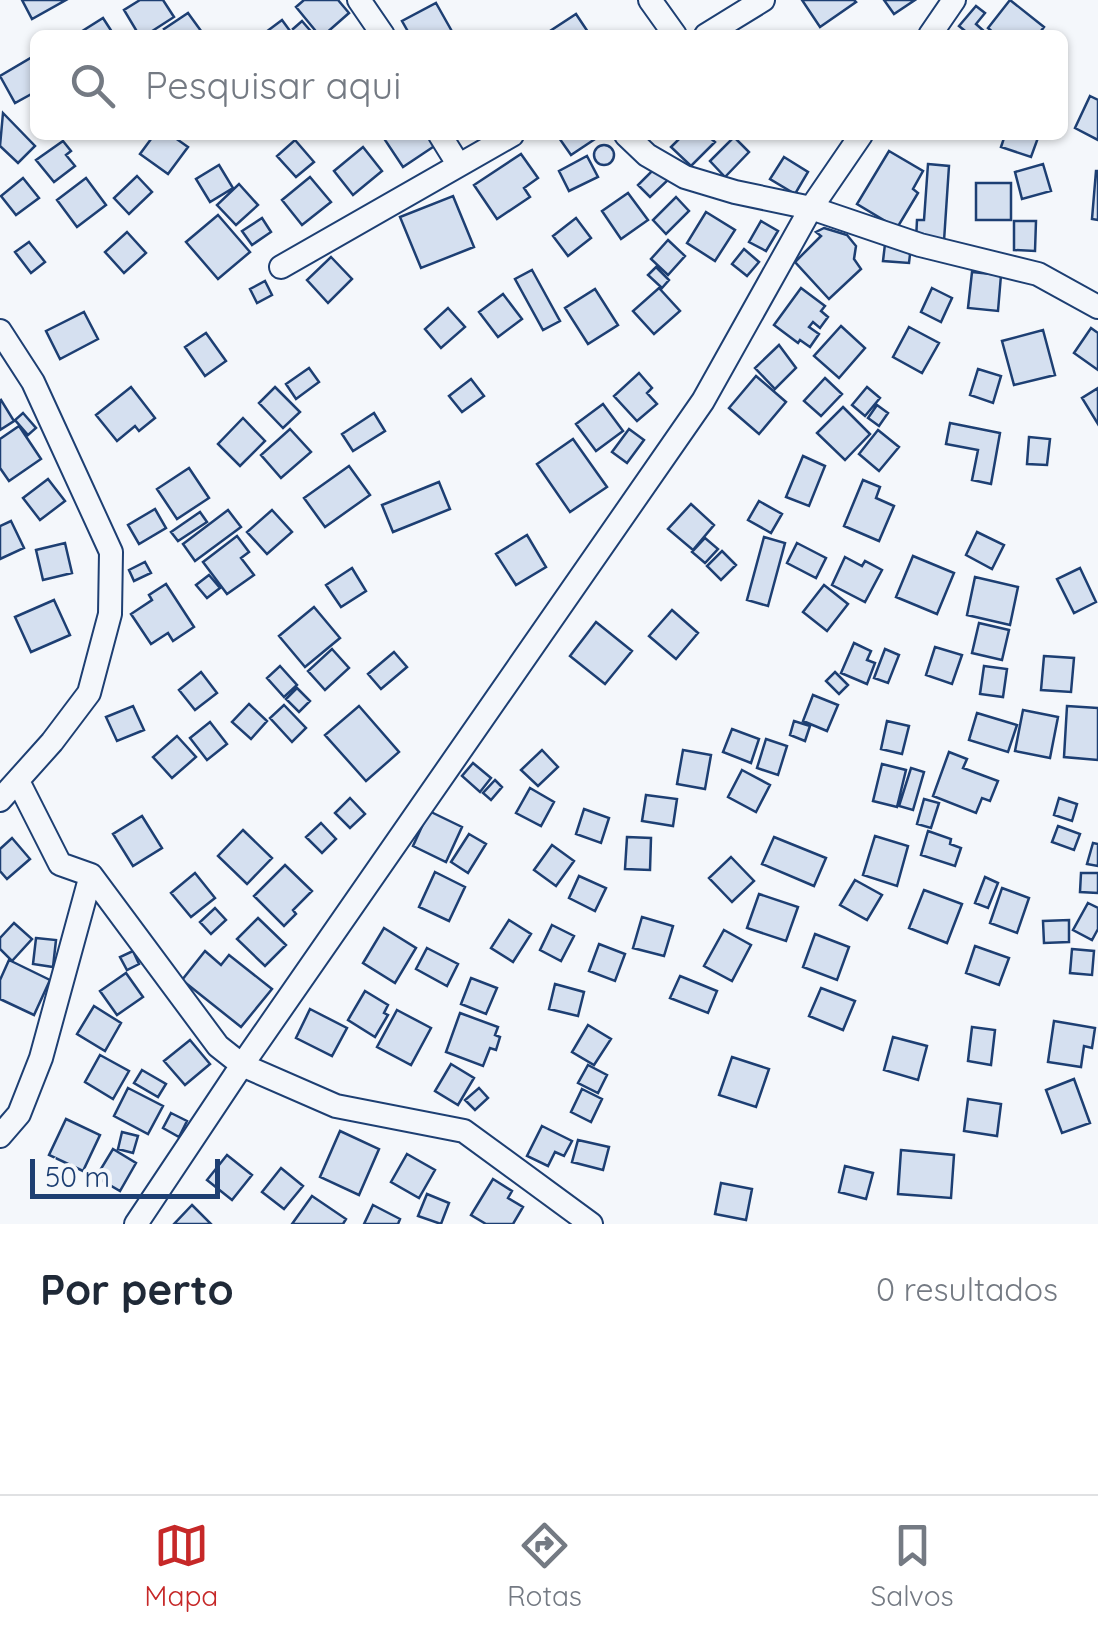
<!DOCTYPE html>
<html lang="pt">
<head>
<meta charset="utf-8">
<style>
  :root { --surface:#fff; --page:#f2f2f3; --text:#1f2937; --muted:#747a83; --line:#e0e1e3; --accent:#c62828 }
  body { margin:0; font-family:Quicksand,sans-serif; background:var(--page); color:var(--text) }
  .scale { position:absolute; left:30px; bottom:25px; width:190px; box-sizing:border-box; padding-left:10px; border:5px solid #1d3f73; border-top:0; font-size:28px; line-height:35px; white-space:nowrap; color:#1d3f73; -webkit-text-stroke:8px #f4f7fb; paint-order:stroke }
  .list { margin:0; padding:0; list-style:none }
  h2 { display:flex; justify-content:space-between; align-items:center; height:130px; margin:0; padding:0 40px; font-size:42px }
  h2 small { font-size:32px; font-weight:400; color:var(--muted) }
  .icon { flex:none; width:55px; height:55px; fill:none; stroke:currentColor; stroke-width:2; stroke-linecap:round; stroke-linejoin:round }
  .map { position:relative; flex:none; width:1098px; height:1224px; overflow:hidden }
  .search { position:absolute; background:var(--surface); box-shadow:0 2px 8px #0004; left:30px; right:30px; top:30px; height:110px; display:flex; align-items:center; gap:25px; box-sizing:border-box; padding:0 35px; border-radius:15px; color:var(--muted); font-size:38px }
  .sheet { height:270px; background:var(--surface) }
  nav { display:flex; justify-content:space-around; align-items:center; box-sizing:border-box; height:140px; border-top:2px solid var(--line); background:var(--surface); font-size:28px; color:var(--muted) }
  nav a { display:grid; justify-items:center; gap:5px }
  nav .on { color:var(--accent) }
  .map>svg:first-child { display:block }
  .building { fill:#d5e0f0; stroke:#1d3f73; stroke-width:2.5 }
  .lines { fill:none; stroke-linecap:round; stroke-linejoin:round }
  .street-casing { stroke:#1d3f73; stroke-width:26 }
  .street { stroke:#f4f7fb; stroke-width:22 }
</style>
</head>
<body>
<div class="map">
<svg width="1098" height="1224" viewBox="0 0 1098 1224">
  <rect width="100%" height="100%" fill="#f4f7fb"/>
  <path class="building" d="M22 0H66L32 19Z
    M140 0H163L174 17 146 35H139L124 10Z
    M304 0H338L349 13 324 35H319L296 7Z
    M802 0H854L856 2 820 27Z
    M884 0H915L894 14Z
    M1010 0 1044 27 1038 35H996L988 28Z
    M436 3 454 35H410L402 21Z
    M976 6 985 13 976 24 985 32 982 35H970L959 26Z
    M188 13 204 35H169L164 29Z
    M576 14 590 35H548L547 33Z
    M103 18 114 35H76Z
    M282 20 293 35H268L266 32Z
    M302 21 314 35H298L293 29Z
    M34 56 35 92 15 103 0 76Z
    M1090 96 1098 100V140L1075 128Z
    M3 113 35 146 18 163 0 146Z
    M154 135H171L188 147 168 174 140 154Z
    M393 135H429L436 145 403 167 385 140Z
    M557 135H601L571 155Z
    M683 135H707L715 142 691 166 671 147Z
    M1005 135H1039L1031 157 1001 147Z
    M734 137 749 152 725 177 710 161Z
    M295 140 314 162 296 177 277 156Z
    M63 141 71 151 66 155 75 166 54 182 36 160Z
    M594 155a10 10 0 1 1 20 0a10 10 0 1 1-20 0Z
    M363 147 382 171 353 195 334 171Z
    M889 151 923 171 913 189 918 193 897 228 857 204Z
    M521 154 538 178 524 188 530 197 497 219 474 185Z
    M587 156 598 177 569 191 559 171Z
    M784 157 808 172 795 194 770 179Z
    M928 164 949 166 944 241 916 240 917 220H924Z
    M1043 164 1051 191 1022 199 1015 172Z
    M219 165 233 188 210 202 196 179Z
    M657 166 669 179 650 197 638 185Z
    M1096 171H1098V220L1092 219Z
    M137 176 152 192 129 214 114 198Z
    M310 177 331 202 302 225 282 200Z
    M23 178 39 198 16 215 1 196Z
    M86 178 106 205 77 227 57 200Z
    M976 183H1011V220H976Z
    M239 184 258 205 236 225 217 205Z
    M628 193 648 220 621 239 602 211Z
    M453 196 474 247 421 268 400 217Z
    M676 197 689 211 666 234 653 220Z
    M706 212 735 230 715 261 687 243Z
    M218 215 250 252 218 279 186 242Z
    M262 218 271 232 252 245 242 231Z
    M576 218 591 238 568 256 553 236Z
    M761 221 778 231 766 251 749 242Z
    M1014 221H1036L1035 251 1014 250Z
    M824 228 847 235 856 246 854 259 861 269 829 299 795 262 821 236 816 232Z
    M127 232 146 253 124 273 105 252Z
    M668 240 685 256 668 275 651 259Z
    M29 242 45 262 31 273 15 252Z
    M885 244 911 246 909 263 883 261Z
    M744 249 759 262 747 276 732 264Z
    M331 257 352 279 328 303 307 280Z
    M656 267 669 280 662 288 648 275Z
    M532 270 560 321 543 330 515 279Z
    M972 272 1001 275 998 311 968 308Z
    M265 281 272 295 257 303 250 289Z
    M659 288 680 311 654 334 633 311Z
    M801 288 825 306 821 311 828 317 820 328 813 322 809 327 819 334 810 347 800 340 798 343 774 325Z
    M932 288 952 298 941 322 921 312Z
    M595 289 618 325 588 344 565 308Z
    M503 294 522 319 498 337 479 312Z
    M448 308 465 327 441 348 425 329Z
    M84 312 98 339 60 359 46 331Z
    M841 326 865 348 839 378 814 356Z
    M909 327 939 343 922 373 893 357Z
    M1091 328 1098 333V370L1074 353Z
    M1043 330 1055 375 1014 385 1002 341Z
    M206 333 226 361 205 376 185 347Z
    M779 345 796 368 775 389 755 368Z
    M309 368 319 382 296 399 286 384Z
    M978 369 1001 376 993 403 970 395Z
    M639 373 652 388 647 393 657 404 637 421 614 396Z
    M756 376 786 402 759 434 729 408Z
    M825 378 842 394 821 416 804 401Z
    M471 379 484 396 462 412 449 396Z
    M131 387 155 418 139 431 135 426 117 441 96 415Z
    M275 387 300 412 283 428 259 403Z
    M867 387 880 398 865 416 852 405Z
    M1098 388V424L1082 398Z
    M1 400 14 421 0 430V401Z
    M603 404 623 431 596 451 576 424Z
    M877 405 888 413 879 426 868 418Z
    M843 407 870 434 845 460 817 433Z
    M23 413 36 428 28 435 15 420Z
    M374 413 385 431 353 451 342 434Z
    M243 418 265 441 240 466 218 444Z
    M950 423 1000 433 991 484 972 480 978 450 946 444Z
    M19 426 41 459 9 481 0 468V439Z
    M290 429 311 452 281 478 261 455Z
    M629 429 644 440 627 463 612 452Z
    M878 430 899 447 879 471 859 454Z
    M1029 437 1050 439 1047 465 1027 464Z
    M573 439 607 487 570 512 537 464Z
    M803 456 825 466 809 506 786 497Z
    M349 466 370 495 325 527 304 498Z
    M189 468 209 498 177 519 157 489Z
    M48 479 65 501 40 520 23 498Z
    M863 480 880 487 876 498 894 506 879 541 844 526Z
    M439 482 450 509 393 532 382 505Z
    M759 501 782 514 771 533 748 520Z
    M691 504 714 525 693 550 668 529Z
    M155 509 166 528 139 544 128 525Z
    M228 510 241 527 195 561 183 544Z
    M272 510 292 532 267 554 247 532Z
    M200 512 207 522 178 541 171 532Z
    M11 521 24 548 0 559V526Z
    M977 532 1004 545 992 569 966 555Z
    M527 535 546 567 516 585 496 554Z
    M237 536 249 552 241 558 254 575 227 594 203 562Z
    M764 537 785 543 768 606 747 600Z
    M705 538 718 549 705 563 692 552Z
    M65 543 72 573 43 580 36 550Z
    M797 543 826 558 816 578 787 563Z
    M722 551 736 565 721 580 707 566Z
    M913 556 954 573 937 614 896 597Z
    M845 557 862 566 865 561 882 570 865 602 832 585Z
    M145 562 151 573 134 581 129 570Z
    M352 568 366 591 341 607 326 585Z
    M1080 568 1096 602 1074 613 1057 579Z
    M209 575 220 588 207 598 196 585Z
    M975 577 1018 587 1010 625 967 615Z
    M166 584 194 627 173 641 168 633 151 644 131 614 152 600 149 595Z
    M824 585 848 604 827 631 803 612Z
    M54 600 70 635 31 652 15 617Z
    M314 607 340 638 305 667 279 636Z
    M672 610 698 633 676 659 649 636Z
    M596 622 632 651 605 684 570 656Z
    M979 623 1009 630 1002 660 972 653Z
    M854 643 871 651 867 660 875 663 867 684 841 673Z
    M935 647 962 655 952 684 926 675Z
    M332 649 349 668 325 690 308 671Z
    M885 649 899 655 888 683 874 678Z
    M394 652 407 667 381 689 368 674Z
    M1044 656 1074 658 1071 692 1041 690Z
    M280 666 297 685 284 697 267 678Z
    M984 666 1007 669 1003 697 980 694Z
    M201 672 217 693 195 710 179 690Z
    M835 672 848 685 839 694 826 681Z
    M297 688 310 701 299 712 286 699Z
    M813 695 838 705 827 731 803 721Z
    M249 704 267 721 251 739 232 722Z
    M284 705 306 728 292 742 270 718Z
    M133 706 144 730 117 741 106 717Z
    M359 706 399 752 366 781 325 735Z
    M1067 706 1098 708V760L1064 757Z
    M1023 710 1058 717 1050 758 1015 751Z
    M977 713 1017 725 1008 752 969 740Z
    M794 721 810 726 805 741 790 735Z
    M887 721 909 726 902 754 881 749Z
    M210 722 227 744 207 760 190 738Z
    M732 729 759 739 751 763 723 752Z
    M177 736 196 757 172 778 153 757Z
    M766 739 787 746 778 775 757 768Z
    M542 750 558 767 538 786 521 770Z
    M683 750 711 755 705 789 677 784Z
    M949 752 967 759 963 768 998 781 990 801 982 798 976 813 933 796Z
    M473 763 491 778 480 792 462 776Z
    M882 764 906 770 897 807 873 801Z
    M911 768 924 772 913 810 899 806Z
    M742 770 770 785 756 812 728 797Z
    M495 780 502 787 491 800 483 793Z
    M530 788 554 802 541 826 516 813Z
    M646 795 677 799 673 826 642 821Z
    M350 798 365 814 350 828 335 813Z
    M1059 798 1077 804 1072 821 1054 815Z
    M924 799 939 803 931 828 917 824Z
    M584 809 609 818 601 843 576 834Z
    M429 811 462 827 446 862 413 846Z
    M142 816 162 848 133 866 113 834Z
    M321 823 336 839 322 853 306 837Z
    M1058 826 1080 834 1074 850 1052 842Z
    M243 830 272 858 247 884 218 856Z
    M928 831 951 839 950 844 961 848 955 866 921 855Z
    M469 834 486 844 468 873 451 862Z
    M875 836 908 846 897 886 863 875Z
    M627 837 651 838 650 870 625 869Z
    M774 837 826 858 814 886 762 864Z
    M12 838 30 859 7 879 0 871V849Z
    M1093 843 1098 844V866L1087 864Z
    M552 845 574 861 556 886 534 870Z
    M731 857 754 881 732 902 709 878Z
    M285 865 312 891 293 910 296 914 284 926 254 896Z
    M435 872 465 887 449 921 419 907Z
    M195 873 215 898 191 917 171 893Z
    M1081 873H1098V893L1080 892Z
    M579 876 606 888 595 911 569 898Z
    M985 877 998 883 988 908 975 903Z
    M855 880 882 895 867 920 840 905Z
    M1002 888 1029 898 1017 933 990 923Z
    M924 890 962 904 947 943 909 928Z
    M759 894 798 907 786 941 747 928Z
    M1088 903 1098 908V929L1092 940 1073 930Z
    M215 908 226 920 211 934 200 922Z
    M642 917 673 926 664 956 633 948Z
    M258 918 286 945 265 966 237 939Z
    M509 920 531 934 513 962 491 948Z
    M1069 920V942L1044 943 1043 921Z
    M14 923 32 939 12 961 0 949V938Z
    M552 925 574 936 561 961 540 950Z
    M384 928 416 948 395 983 363 963Z
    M724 930 751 945 732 981 704 966Z
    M815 934 849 947 837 980 803 967Z
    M36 938 56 940 53 967 33 964Z
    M599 944 625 954 615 981 589 971Z
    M975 946 1009 958 999 985 966 973Z
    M427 948 458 964 447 986 416 969Z
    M1072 949 1094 951 1092 975 1070 973Z
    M133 951 139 964 127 970 120 957Z
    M205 951 221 965 229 955 272 989 241 1027 182 980Z
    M9 960 50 980 34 1015 0 999V980Z
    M126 973 143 997 117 1015 100 991Z
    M680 976 717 991 708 1013 670 998Z
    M471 978 497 988 486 1014 461 1004Z
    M555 984 584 992 578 1016 549 1009Z
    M821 988 855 1001 843 1030 809 1016Z
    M365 991 388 1005 384 1013 388 1015 375 1037 348 1020Z
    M94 1006 121 1023 105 1051 77 1034Z
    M310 1009 347 1028 332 1056 296 1038Z
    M397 1010 431 1028 411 1065 377 1047Z
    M460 1013 498 1027 495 1035 500 1037 496 1050 490 1048 483 1066 446 1052Z
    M1054 1021 1095 1028 1092 1048 1084 1046 1081 1067 1048 1062Z
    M588 1025 611 1039 594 1065 572 1052Z
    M972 1027 995 1030 991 1065 968 1061Z
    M893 1037 927 1046 918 1080 884 1070Z
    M190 1040 210 1064 185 1085 164 1061Z
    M100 1055 129 1071 113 1099 85 1082Z
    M732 1057 769 1069 756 1107 719 1095Z
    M451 1064 474 1078 458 1105 435 1091Z
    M588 1065 607 1075 598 1093 578 1083Z
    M142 1070 166 1084 158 1097 134 1083Z
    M1074 1079 1090 1123 1062 1133 1046 1090Z
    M128 1088 163 1106 148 1134 114 1116Z
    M479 1088 488 1098 475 1110 465 1100Z
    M582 1089 602 1099 591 1122 571 1112Z
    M968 1099 1001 1104 997 1136 964 1131Z
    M171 1113 187 1121 179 1137 163 1128Z
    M66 1119 100 1135 83 1171 49 1155Z
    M542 1126 572 1141 564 1156 555 1152 548 1166 527 1156Z
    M340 1131 379 1149 359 1195 320 1177Z
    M122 1132 138 1136 133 1153 118 1149Z
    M578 1140 609 1147 603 1170 572 1162Z
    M113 1149 136 1163 120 1191 96 1177Z
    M901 1150 954 1155 951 1198 898 1194Z
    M407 1154 435 1170 419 1198 391 1182Z
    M227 1155 252 1175 232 1200 207 1180Z
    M845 1166 873 1173 866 1199 839 1192Z
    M281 1168 303 1186 284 1209 262 1192Z
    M493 1179 512 1191 508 1198 523 1207 513 1224H486L471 1215Z
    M721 1183 752 1189 746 1220 715 1214Z
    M427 1194 449 1203 441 1224 418 1216Z
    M312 1196 346 1219 343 1224H292Z
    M192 1205 211 1224H174Z
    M373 1205 400 1219 398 1224H364Z"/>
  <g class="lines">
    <g class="street-casing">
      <path id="street" d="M359 0 383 35
        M650 0 675 35
        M706 35 763 0
        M930 35 954 0
        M440 135 458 164
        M626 135 647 155 685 177 735 192 811 208 920 245 1038 274 1098 307
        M281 267 512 135
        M0 331 33 382 111 552 110 614 89 693 52 742 0 800
        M18 781 60 864 91 875 218 1046 242 1065 336 1106 464 1131 591 1224
        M0 1136 19 1114 41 1058 91 875
        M136 1224 242 1065 703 401 811 208 861 135"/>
    </g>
    <use href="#street" class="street"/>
  </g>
</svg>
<div class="scale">50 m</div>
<div class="search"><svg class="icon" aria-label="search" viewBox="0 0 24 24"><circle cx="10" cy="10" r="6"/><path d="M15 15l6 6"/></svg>Pesquisar aqui</div>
</div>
<section class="sheet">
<h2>Por perto<small>0 resultados</small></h2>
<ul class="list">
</ul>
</section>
<nav>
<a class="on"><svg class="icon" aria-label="map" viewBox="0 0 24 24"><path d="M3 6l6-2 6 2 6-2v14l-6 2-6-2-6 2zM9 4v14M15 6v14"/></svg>Mapa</a>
<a><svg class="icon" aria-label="directions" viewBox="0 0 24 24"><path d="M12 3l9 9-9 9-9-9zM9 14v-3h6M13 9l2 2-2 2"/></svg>Rotas</a>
<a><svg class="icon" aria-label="saved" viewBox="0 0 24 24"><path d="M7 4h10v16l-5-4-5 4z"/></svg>Salvos</a>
</nav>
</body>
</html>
